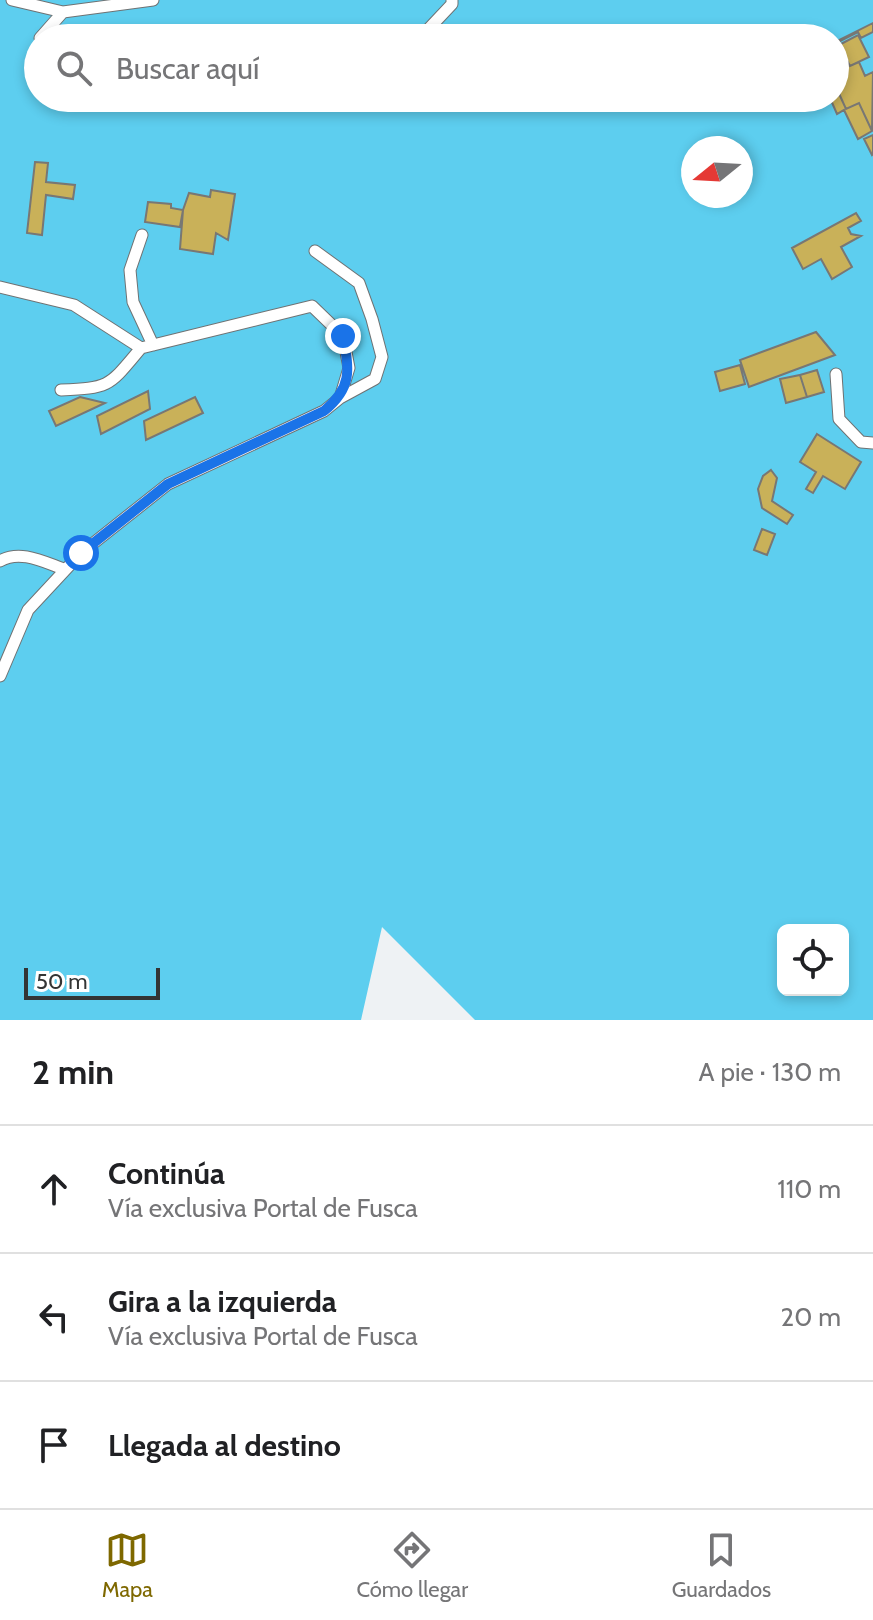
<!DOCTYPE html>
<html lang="es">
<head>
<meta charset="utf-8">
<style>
  :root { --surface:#fff; --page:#f6f6f6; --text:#202124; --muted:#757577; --line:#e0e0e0; --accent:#7e6800 }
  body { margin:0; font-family:Cabin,sans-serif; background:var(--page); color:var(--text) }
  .controls { position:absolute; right:24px; bottom:24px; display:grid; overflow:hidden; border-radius:12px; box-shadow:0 4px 12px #0003 }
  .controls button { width:72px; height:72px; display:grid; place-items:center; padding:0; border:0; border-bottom:2px solid var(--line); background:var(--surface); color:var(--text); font:40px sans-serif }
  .compass { position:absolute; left:681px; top:136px; width:72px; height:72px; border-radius:50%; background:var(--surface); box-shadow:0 4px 12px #0003; rotate:252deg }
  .scale { position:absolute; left:24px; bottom:20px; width:136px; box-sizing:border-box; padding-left:8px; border:4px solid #333535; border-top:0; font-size:22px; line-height:28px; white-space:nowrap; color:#333535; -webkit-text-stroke:6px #fff; paint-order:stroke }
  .stop { position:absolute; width:24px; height:24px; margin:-18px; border:6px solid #1a73e8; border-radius:50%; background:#fff }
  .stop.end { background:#1a73e8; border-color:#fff; box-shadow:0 2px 8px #0008 }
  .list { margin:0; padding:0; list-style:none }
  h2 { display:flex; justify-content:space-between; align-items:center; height:104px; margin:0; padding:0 32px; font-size:34px }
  h2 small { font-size:26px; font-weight:400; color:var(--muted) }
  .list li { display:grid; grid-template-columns:52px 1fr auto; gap:24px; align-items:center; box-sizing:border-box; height:128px; padding:0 32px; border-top:2px solid var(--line) }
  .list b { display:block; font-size:30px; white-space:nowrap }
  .list p { margin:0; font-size:26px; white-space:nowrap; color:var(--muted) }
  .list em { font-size:26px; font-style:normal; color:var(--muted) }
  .icon { flex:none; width:44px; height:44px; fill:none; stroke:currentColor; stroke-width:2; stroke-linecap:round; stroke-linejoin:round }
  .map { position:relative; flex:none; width:873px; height:1020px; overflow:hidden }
  .search { position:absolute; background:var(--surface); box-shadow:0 4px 12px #0003; left:24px; right:24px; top:24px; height:88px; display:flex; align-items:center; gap:20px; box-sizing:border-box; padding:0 28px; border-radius:44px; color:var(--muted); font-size:30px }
  .sheet { height:488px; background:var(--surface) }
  nav { display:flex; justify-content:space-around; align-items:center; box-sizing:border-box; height:112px; border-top:2px solid var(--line); background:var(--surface); font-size:22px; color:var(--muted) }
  nav a { display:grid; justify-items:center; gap:4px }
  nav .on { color:var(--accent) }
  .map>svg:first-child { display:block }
  .forest { fill:#5dceef; fill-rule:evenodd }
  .building { fill:#c9b159; stroke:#787774; stroke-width:2 }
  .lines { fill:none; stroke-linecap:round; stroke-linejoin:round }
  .service-casing { stroke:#6f7273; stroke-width:13 }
  .service { stroke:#fff; stroke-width:11 }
  .route { stroke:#1a73e8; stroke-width:10 }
</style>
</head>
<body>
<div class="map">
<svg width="873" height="1020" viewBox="0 0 873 1020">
  <rect width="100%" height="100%" fill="#eef2f4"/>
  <path class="forest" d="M0 0H873V1020H475L382 927 361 1020H0ZM38 38H835V98H38ZM693 148H741V196H693ZM783 930H843V990H783Z"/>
  <path class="building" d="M873 23V32L861 38 858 32 838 42 844 54 835 58V42Z
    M858 35 869 57 850 66 839 45Z
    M846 59 850 66 859 62 865 76 873 72 872 131 859 103 846 109 835 85V64Z
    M837 89 846 109 859 103 872 131 858 139 844 110 837 114 830 98H835Z
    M873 135V154L872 155 864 139Z
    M35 162 48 163 46 182 75 185 73 199 46 195 42 235 27 233Z
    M211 190 235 194 228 240 216 233 213 254 180 249 183 210 189 193 210 197Z
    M148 202 171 204V208L183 210 180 227 145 222Z
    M856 213 861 221 848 228 851 234 861 236 841 247 852 267 832 279 821 259 803 269 792 248Z
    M816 332 835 355 749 387 740 360Z
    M740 365 745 384 720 391 715 372Z
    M817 370 824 392 807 397 800 375Z
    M800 375 807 397 786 403 780 379Z
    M148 391 150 409 101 434 97 416Z
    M80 397 105 403 56 426 49 411Z
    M195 397 203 413 146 440 144 421Z
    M817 434 861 462 845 489 823 476 813 493 806 489 816 472 800 462Z
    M771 470 777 478 772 501 793 515 787 524 762 508 758 489 763 476Z
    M762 529 775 534 767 555 754 550Z"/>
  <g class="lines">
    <g class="service-casing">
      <path id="service" d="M12 0 63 12 153 0
        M40 38 63 12
        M420 38 452 4V0
        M142 235 130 270 133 302 153 345
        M315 251 359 283 372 319 382 357 375 379 340 398
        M0 287 74 305 141 348 312 306 343 336 349 368 340 398 324 411 168 484 81 553 28 610 0 676
        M836 374 839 419 861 442 873 443
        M61 390C111 388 109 386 141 348
        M0 561C20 549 44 562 64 569"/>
    </g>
    <use href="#service" class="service"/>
  </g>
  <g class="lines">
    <path class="route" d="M81 553 168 484 324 411C353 387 349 370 343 336"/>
  </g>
</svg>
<div class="controls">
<button><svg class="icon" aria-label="locate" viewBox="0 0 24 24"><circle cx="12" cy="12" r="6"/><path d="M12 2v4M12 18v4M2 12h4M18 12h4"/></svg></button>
</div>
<svg class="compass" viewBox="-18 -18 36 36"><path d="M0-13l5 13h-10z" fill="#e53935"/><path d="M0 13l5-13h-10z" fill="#757577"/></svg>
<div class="scale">50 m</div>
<div class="stop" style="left:81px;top:553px"></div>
<div class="stop end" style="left:343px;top:336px"></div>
<div class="search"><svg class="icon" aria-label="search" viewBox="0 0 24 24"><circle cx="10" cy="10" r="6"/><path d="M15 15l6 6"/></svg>Buscar aquí</div>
</div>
<section class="sheet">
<h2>2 min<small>A pie · 130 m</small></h2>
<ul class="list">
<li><svg class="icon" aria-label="ahead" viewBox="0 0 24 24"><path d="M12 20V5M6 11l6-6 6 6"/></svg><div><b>Continúa</b><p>Vía exclusiva Portal de Fusca</p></div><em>110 m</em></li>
<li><svg class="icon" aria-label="left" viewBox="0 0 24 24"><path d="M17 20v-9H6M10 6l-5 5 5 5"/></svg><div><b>Gira a la izquierda</b><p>Vía exclusiva Portal de Fusca</p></div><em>20 m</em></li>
<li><svg class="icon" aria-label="arrive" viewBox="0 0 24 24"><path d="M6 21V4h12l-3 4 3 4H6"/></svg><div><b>Llegada al destino</b></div></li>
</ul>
</section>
<nav>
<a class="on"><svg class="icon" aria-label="map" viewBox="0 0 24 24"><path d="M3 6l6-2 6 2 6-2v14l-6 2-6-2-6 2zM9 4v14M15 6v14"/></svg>Mapa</a>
<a><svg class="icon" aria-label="directions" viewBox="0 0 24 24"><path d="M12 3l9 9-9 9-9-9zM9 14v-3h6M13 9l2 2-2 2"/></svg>Cómo llegar</a>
<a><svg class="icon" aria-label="saved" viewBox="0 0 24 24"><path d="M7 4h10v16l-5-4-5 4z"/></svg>Guardados</a>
</nav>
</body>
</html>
